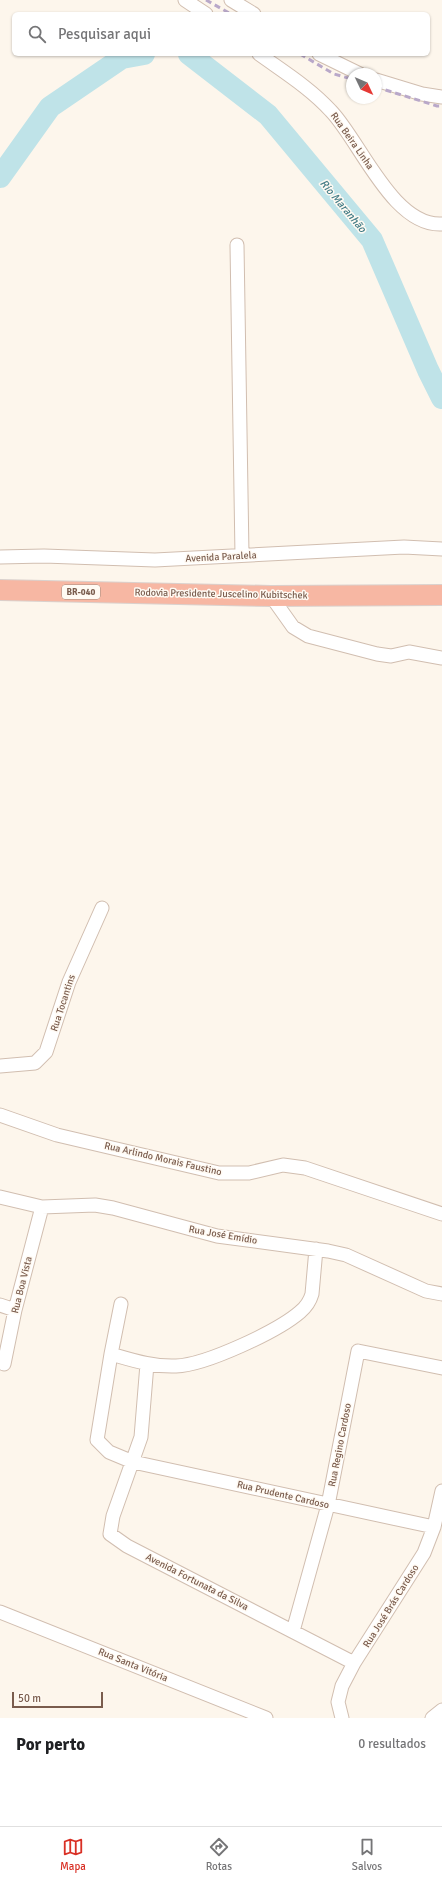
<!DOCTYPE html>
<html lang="pt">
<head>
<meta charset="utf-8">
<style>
  :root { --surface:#fff; --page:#f2f2f2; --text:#202124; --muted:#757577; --line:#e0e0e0; --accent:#d93025 }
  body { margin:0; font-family:Signika,sans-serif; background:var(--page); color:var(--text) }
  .compass { position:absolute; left:346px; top:68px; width:36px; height:36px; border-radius:50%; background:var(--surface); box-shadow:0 1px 3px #0004; rotate:134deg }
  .scale { position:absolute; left:12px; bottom:10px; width:91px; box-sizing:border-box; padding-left:4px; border:2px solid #7a5c4d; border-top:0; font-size:11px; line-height:14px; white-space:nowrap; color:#7a5c4d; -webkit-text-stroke:3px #fffaf3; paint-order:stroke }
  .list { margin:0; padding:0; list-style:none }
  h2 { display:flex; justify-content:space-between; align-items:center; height:52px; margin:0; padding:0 16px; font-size:17px }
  h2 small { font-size:13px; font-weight:400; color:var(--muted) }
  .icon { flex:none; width:22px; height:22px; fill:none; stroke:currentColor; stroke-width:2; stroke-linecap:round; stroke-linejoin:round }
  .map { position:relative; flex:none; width:442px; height:1718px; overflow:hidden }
  .search { position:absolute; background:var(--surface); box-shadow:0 1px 3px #0004; left:12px; right:12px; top:12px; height:44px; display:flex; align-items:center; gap:10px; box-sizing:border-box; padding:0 14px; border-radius:6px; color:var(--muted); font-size:15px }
  .sheet { height:108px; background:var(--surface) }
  nav { display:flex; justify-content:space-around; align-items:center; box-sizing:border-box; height:56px; border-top:1px solid var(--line); background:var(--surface); font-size:11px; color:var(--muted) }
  nav a { display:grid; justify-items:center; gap:2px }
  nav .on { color:var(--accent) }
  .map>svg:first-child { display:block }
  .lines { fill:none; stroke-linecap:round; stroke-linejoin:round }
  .river { stroke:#bfe3e8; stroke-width:22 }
  .minor-casing { stroke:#d1beb0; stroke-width:15 }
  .highway-casing { stroke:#dad1cd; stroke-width:22 }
  .minor { stroke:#fff; stroke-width:13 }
  .highway { stroke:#f7b7a3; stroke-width:20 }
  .rail { stroke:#b9a8c9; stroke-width:3; stroke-dasharray:6 4; stroke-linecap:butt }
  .labels { text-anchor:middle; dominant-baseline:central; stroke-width:3; stroke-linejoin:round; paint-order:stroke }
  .shield { fill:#fffaf3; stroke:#a28b7f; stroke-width:1 }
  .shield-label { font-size:9px; font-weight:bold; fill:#7a5c4d }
  .street-label { font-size:10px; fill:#7a5c4d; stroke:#fffaf3 }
  .water-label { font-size:11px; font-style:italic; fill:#437c86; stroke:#fffaf3 }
</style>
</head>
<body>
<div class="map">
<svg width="442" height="1718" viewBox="0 0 442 1718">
  <rect width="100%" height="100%" fill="#fdf6ec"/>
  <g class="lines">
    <path class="river" d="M189 54 268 115 372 240 428 370 442 398
      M0 177 50 107 122 58 144 54"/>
    <g class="minor-casing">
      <path id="minor" d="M185 0 206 14
        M231 0 254 14
        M259 54C284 72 310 88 331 111 360 141 393 227 442 224
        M319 54 360 74
        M376 80 422 94 442 97
        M237 245 242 555
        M0 557 44 556 155 560 404 547 442 549
        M271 596 293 627 308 636 377 654 391 656 409 652 442 658
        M0 1066 35 1063 46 1052 69 982 102 908
        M0 1115 57 1135 219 1173H249L283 1165 305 1168 442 1214
        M0 1197 42 1207 95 1205 113 1208 217 1236 328 1251 346 1255 426 1291 442 1294
        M121 1304 111 1354C132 1360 153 1367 176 1366 206 1365 278 1331 300 1312 306 1307 310 1301 312 1294L316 1249
        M0 1305 15 1310
        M111 1354 97 1440 109 1452 133 1462 434 1527
        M4 1364 15 1310 42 1207
        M147 1364 141 1437 113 1516 110 1534 127 1546 354 1663
        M0 1612 266 1718
        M293 1631 328 1505 358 1351 442 1368
        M342 1718 338 1702 342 1686 354 1663 424 1553 434 1527 442 1491
        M432 1718 442 1710"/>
    </g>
    <g class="highway-casing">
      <path id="highway" d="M0 590 271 596 442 595"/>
    </g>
    <use href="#minor" class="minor"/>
    <use href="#highway" class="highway"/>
    <path class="rail" d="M206 0 231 14
      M300 54 334 74 352 79
      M376 87 437 106H442"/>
  </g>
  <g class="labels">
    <rect class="shield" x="62" y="585" width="38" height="14" rx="3"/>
    <g class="shield-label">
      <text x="81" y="592">BR-040</text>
    </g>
    <g class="street-label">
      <text transform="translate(352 141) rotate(55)">Rua Beira Linha</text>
      <text transform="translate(221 557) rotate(-3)">Avenida Paralela</text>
      <text transform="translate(221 594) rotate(1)">Rodovia Presidente Juscelino Kubitschek</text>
      <text transform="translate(63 1003) rotate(-72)">Rua Tocantins</text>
      <text transform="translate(163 1159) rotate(13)">Rua Arlindo Morais Faustino</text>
      <text transform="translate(223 1235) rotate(10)">Rua José Emídio</text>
      <text transform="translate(22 1285) rotate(-76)">Rua Boa Vista</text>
      <text transform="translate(340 1445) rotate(-79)">Rua Regino Cardoso</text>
      <text transform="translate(283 1495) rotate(13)">Rua Prudente Cardoso</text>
      <text transform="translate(197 1582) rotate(27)">Avenida Fortunata da Silva</text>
      <text transform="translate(391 1606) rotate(-58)">Rua José Brás Cardoso</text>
      <text transform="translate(133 1665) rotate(22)">Rua Santa Vitória</text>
    </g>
    <g class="water-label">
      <text transform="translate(343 206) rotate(50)">Rio Maranhão</text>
    </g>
  </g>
</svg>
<svg class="compass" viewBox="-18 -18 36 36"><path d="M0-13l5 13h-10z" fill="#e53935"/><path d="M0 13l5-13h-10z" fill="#757577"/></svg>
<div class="scale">50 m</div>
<div class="search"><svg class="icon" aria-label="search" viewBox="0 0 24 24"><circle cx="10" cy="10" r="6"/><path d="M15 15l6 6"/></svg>Pesquisar aqui</div>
</div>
<section class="sheet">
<h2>Por perto<small>0 resultados</small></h2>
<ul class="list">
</ul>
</section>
<nav>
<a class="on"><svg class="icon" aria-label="map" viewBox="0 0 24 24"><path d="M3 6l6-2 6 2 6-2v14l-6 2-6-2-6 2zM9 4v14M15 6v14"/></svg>Mapa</a>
<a><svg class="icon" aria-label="directions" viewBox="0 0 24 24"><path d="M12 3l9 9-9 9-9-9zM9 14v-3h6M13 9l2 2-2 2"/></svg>Rotas</a>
<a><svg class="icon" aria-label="saved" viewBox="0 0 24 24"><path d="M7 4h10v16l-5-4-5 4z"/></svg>Salvos</a>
</nav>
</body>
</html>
